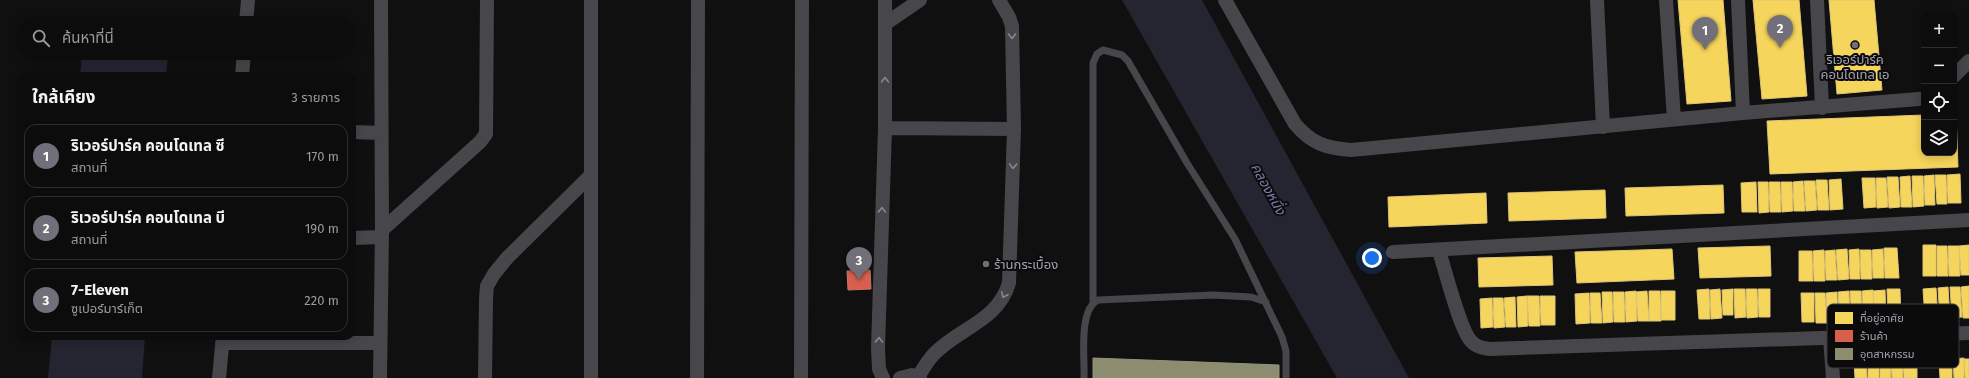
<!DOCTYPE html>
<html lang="th">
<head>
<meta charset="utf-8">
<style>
  :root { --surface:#0d0c0d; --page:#161516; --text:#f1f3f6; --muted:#9a9b9d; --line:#2d2c2e; --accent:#716f7a }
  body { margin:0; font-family:"Fira Sans","Noto Sans Thai",sans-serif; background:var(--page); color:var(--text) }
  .controls { position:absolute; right:12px; top:12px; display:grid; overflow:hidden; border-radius:8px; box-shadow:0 2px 10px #0003 }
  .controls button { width:36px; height:36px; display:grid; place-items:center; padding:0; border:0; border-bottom:1px solid var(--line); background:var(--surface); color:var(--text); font:20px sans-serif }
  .you { position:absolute; left:1372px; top:258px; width:14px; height:14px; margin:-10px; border:3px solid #fff; border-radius:50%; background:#1a73e8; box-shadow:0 0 0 6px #1a73e833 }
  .badge { display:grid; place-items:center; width:26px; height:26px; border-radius:50%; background:var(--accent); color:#fff; font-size:13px; font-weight:700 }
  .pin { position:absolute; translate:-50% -33px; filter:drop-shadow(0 1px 2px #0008) }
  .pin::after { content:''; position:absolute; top:21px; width:14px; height:12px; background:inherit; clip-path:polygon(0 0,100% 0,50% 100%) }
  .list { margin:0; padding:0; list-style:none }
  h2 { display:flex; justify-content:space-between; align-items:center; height:52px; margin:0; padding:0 16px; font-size:17px }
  h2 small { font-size:13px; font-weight:400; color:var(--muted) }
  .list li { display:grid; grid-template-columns:26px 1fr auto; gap:12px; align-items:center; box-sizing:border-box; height:64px; margin:0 8px 8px; padding:0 8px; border:1px solid var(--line); border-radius:12px }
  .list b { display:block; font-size:15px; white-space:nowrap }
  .list p { margin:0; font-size:13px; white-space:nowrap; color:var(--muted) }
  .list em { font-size:13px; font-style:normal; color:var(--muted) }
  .icon { flex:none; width:22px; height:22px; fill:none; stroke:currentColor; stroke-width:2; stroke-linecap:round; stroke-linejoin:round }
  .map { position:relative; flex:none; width:1969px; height:378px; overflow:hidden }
  .search { position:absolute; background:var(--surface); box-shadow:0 2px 10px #0003; left:16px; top:16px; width:340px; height:44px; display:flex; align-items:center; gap:10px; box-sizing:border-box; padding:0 14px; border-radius:22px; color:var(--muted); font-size:15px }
  .panel { position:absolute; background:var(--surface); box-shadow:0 2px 10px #0003; left:16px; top:72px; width:340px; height:268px; border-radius:12px }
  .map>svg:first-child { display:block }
  .water { fill:#252531 }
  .homes { fill:#f6d55c; stroke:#dec676 }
  .shops { fill:#d6604d; stroke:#c7746b }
  .industry { fill:#8c8c6e; stroke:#949382 }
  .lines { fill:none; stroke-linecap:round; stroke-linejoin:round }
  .service { stroke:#47464a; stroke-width:7 }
  .minor { stroke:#47464a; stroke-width:14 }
  .oneway { stroke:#898693 }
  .poi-dot { fill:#716f7a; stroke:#0c0b0c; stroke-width:1.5 }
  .labels { text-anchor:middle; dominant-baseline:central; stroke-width:4; stroke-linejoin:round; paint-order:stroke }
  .poi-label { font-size:13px; fill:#a5a2b2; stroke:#0c0b0c }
  .water-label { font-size:14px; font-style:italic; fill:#7a79ac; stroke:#0c0b0c }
  .key { fill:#0c0b0c; stroke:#3a383e; stroke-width:1 }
  .key-label { font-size:11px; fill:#a5a2b2 }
</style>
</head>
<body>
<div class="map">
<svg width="1969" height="378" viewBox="0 0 1969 378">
  <rect width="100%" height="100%" fill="#111011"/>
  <path class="water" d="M1122 0H1202L1409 378H1337Z
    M82 53H168L166 76H80Z
    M52 336H145L142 378H48Z"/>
  <path class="homes" d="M1678 0H1723L1731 101 1687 104Z
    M1753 0H1799L1807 96 1762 99Z
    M1829 0H1874L1882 90 1837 94Z
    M1954 114H1956L1958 167 1770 174 1767 121 1924 115V153H1954Z
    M1960 174 1961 203H1948L1947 175Z
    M1934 175 1935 205H1925L1924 176Z
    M1935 175H1946L1947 204H1937Z
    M1910 176 1912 207H1901L1900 177Z
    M1912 176H1923L1924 206 1913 207Z
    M1887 177H1898L1900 207 1889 208Z
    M1862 178H1875L1876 207 1864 208Z
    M1876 178H1886L1888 207 1877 208Z
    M1841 179 1843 209 1830 210 1829 180Z
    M1816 180H1827L1829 210H1818Z
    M1803 181 1805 211H1794L1793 182Z
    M1804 181H1815L1817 210 1806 211Z
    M1756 182 1757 212H1742L1741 183Z
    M1758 182H1768L1769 212 1759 213Z
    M1769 182H1780L1781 212H1770Z
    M1781 182H1792L1793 211 1782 212Z
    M1723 185 1724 213 1626 216 1625 188Z
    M1605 190 1606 218 1509 221 1508 193Z
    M1486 193 1487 223 1389 227 1388 197Z
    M1923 245H1936V276H1923Z
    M1969 245V275H1961L1959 246Z
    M1770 246 1771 276 1700 278 1698 248Z
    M1937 246H1947L1948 276H1937Z
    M1948 246H1959L1960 276H1949Z
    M1884 248H1897L1899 278H1885Z
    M1672 249 1674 279 1577 283 1575 252Z
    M1847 249 1849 279 1838 280 1836 250Z
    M1859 249 1860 279H1850L1849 250Z
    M1883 249 1884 278H1873L1872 250Z
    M1824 250 1825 281H1814L1813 251Z
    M1835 250 1837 280H1826L1825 251Z
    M1860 250H1871L1872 279H1861Z
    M1799 251H1812L1813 281H1799Z
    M1552 256 1553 285 1479 287 1478 258Z
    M1969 286V318H1963L1961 287Z
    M1948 287 1950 318 1940 319 1938 288Z
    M1950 287H1960L1962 317 1952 318Z
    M1936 288 1938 318 1925 319 1923 289Z
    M1709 289 1710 319H1699L1697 290Z
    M1720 289 1722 318 1711 319 1710 290Z
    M1733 289V315H1723L1722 290Z
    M1734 289H1745L1746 317 1735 318Z
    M1746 289H1757L1758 317 1747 318Z
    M1758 289H1770V317H1759Z
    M1887 289H1900L1901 320H1888Z
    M1873 290 1874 321 1863 322 1862 291Z
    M1885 290 1886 320 1875 321 1873 291Z
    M1636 291 1637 321 1626 322 1625 292Z
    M1647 291 1649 321H1638L1636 292Z
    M1649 291H1660L1661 321H1649Z
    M1661 291H1675V320H1661Z
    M1849 291 1850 322 1840 323 1838 292Z
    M1850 291H1861L1862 322H1852Z
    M1602 292H1612L1613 322 1603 323Z
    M1613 292H1624L1625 322H1614Z
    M1837 292 1838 323H1827L1826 293Z
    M1589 293 1590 323 1576 324 1575 294Z
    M1590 293H1600L1602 323H1591Z
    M1801 293H1814V322H1802Z
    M1815 293H1825L1827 323H1816Z
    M1527 296H1539L1540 326H1529Z
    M1527 296 1528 326 1518 327 1517 297Z
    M1540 296H1555V325H1541Z
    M1515 297 1516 327H1506L1504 298Z
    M1492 298 1493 327 1481 328 1480 299Z
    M1493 298H1503L1505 327 1494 328Z
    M1964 358V378H1954L1953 359Z
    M1952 359V378H1940L1939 360Z
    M1964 359H1969V378H1965Z
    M1917 360V378H1904L1903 361Z
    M1891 361H1902L1903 378H1892Z
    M1854 362H1866L1867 378H1855Z
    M1868 362H1879V378H1868Z
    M1880 362H1890L1891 378H1880Z"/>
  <path class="shops" d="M870 270 871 289 848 290 847 271Z"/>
  <path class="industry" d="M1093 358 1279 365V378H1093Z"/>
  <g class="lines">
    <path class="service" d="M1093 302V63L1097 54 1103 50 1122 55 1128 61 1187 163 1235 239 1282 337 1286 351V378
      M1084 378C1085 358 1078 310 1098 300L1213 295 1251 297 1266 302"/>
    <path class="minor" d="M885 0V24
      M1225 0 1295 124C1312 144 1326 148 1351 150L1743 113 1919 99 1924 98
      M1597 0 1603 127
      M1666 0 1674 119
      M1738 0 1743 113
      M1817 0 1822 108
      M246 23 248 0
      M242 76 244 53
      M1954 76 1969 61
      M885 128 1014 129
      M352 132 381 133
      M382 230 480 142 486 134 487 0
      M352 238 382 237
      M1439 251C1445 269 1460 330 1471 341 1476 347 1483 348 1490 349L1969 333
      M1393 252 1969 220
      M1830 337 1833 378
      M222 343H379
      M918 377C923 369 928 360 934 354 959 328 998 321 1009 283L1014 129 1012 26 1009 17 999 0
      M219 378 223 336
      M380 378 382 230 381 0
      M485 378 486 299 487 286 494 274 507 258 591 175
      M591 378V0
      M697 378 698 0
      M801 378 802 0
      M883 378 879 369 878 348 885 128V24L920 0
      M900 378 912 375 920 378"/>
  </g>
  <defs><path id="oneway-chevron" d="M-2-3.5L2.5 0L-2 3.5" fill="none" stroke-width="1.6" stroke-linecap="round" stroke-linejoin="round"/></defs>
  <g class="oneway">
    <use href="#oneway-chevron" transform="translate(1012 36) rotate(89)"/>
    <use href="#oneway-chevron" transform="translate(885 80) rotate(-90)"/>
    <use href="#oneway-chevron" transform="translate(1013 166) rotate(92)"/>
    <use href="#oneway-chevron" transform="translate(882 210) rotate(-88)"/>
    <use href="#oneway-chevron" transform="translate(1004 295) rotate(115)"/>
    <use href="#oneway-chevron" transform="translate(879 340) rotate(-88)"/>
  </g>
  <g class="poi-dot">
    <circle cx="1855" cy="45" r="4"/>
    <circle cx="986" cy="264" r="4"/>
  </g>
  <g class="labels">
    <g class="poi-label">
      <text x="1855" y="59">ริเวอร์ปาร์ค<tspan x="1855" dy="15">คอนโดเทล เอ</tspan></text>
      <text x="994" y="264" text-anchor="start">ร้านกระเบื้อง</text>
    </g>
    <g class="water-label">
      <text transform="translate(1268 189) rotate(61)">คลองหนึ่ง</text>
    </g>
  </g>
  <rect x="1827" y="304" width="132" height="64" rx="6" class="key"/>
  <rect x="1835" y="312" width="18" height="12" fill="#f6d55c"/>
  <rect x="1835" y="330" width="18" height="12" fill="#d6604d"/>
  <rect x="1835" y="348" width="18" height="12" fill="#8c8c6e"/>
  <g class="key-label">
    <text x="1860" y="322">ที่อยู่อาศัย</text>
    <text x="1860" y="340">ร้านค้า</text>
    <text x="1860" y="358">อุตสาหกรรม</text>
  </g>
</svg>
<div class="controls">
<button>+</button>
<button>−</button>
<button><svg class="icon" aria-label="locate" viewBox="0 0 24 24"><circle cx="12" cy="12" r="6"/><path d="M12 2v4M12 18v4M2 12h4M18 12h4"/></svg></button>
<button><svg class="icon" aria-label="layers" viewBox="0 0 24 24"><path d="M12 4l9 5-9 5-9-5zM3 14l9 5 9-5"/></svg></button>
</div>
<div class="you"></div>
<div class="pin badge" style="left:1705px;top:50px">1</div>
<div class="pin badge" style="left:1780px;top:48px">2</div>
<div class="pin badge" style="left:859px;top:280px">3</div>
<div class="search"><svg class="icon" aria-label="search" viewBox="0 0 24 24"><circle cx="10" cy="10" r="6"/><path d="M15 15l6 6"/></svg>ค้นหาที่นี่</div>
<section class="panel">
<h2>ใกล้เคียง<small>3 รายการ</small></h2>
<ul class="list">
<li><span class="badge">1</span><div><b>ริเวอร์ปาร์ค คอนโดเทล ซี</b><p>สถานที่</p></div><em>170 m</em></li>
<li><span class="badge">2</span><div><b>ริเวอร์ปาร์ค คอนโดเทล บี</b><p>สถานที่</p></div><em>190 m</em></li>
<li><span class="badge">3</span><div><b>7-Eleven</b><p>ซูเปอร์มาร์เก็ต</p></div><em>220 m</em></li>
</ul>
</section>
</div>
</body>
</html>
